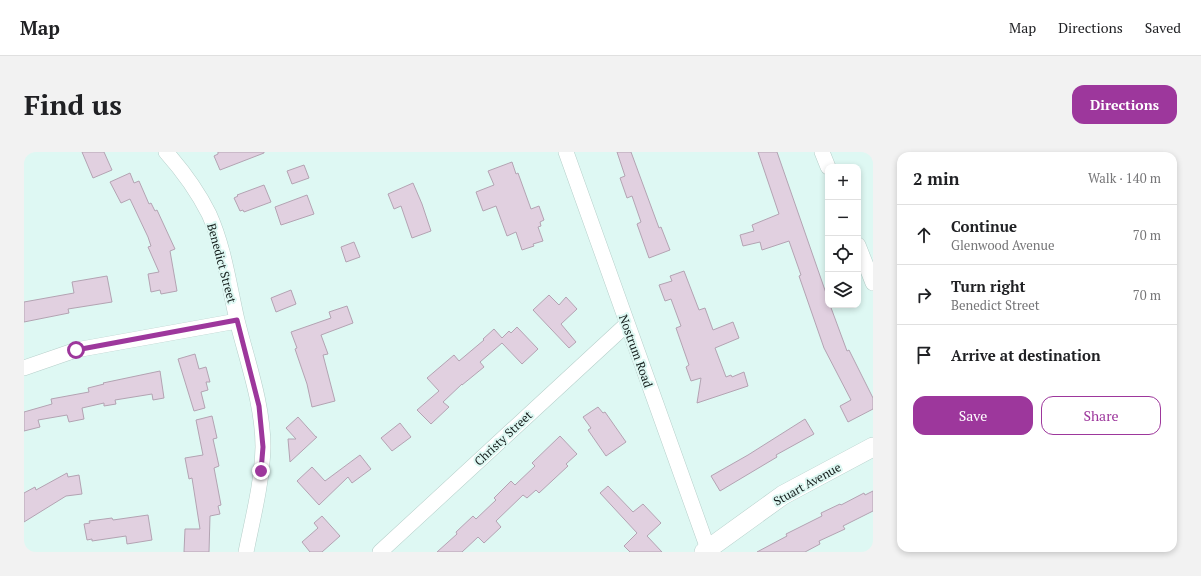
<!DOCTYPE html>
<html lang="en">
<head>
<meta charset="utf-8">
<style>
  :root { --surface:#fff; --page:#f2f2f2; --text:#202124; --muted:#757577; --line:#e0e0e0; --accent:#9d379c }
  body { margin:0; font-family:"PT Serif",serif; background:var(--page); color:var(--text) }
  .controls { position:absolute; right:12px; top:12px; display:grid; overflow:hidden; border-radius:8px; box-shadow:0 2px 6px #0003 }
  .controls button { width:36px; height:36px; display:grid; place-items:center; padding:0; border:0; border-bottom:1px solid var(--line); background:var(--surface); color:var(--text); font:20px sans-serif }
  .stop { position:absolute; width:12px; height:12px; margin:-9px; border:3px solid #9d379c; border-radius:50%; background:#fff }
  .stop.end { background:#9d379c; border-color:#fff; box-shadow:0 1px 4px #0008 }
  .list { margin:0; padding:0; list-style:none }
  h2 { display:flex; justify-content:space-between; align-items:center; height:52px; margin:0; padding:0 16px; font-size:17px }
  h2 small { font-size:13px; font-weight:400; color:var(--muted) }
  .list li { display:grid; grid-template-columns:26px 1fr auto; gap:12px; align-items:center; box-sizing:border-box; height:60px; padding:0 16px; border-top:1px solid var(--line) }
  .list b { display:block; font-size:15px; white-space:nowrap }
  .list p { margin:0; font-size:13px; white-space:nowrap; color:var(--muted) }
  .list em { font-size:13px; font-style:normal; color:var(--muted) }
  .actions { display:flex; gap:8px; padding:12px 16px }
  .actions a { flex:1; padding:9px 0; border:1px solid var(--accent); border-radius:12px; text-align:center; font-size:14px; color:var(--accent) }
  .actions .main { background:var(--accent); color:#fff }
  .icon { flex:none; width:22px; height:22px; fill:none; stroke:currentColor; stroke-width:2; stroke-linecap:round; stroke-linejoin:round }
  .map { position:relative; flex:none; width:849px; height:400px; overflow:hidden; border-radius:12px }
  header { display:flex; align-items:center; gap:24px; box-sizing:border-box; height:56px; padding:0 20px; background:var(--surface); border-bottom:1px solid var(--line) }
  header strong { font-size:19px }
  nav { display:flex; gap:22px; margin-inline-start:auto; font-size:14px }
  .intro { display:flex; align-items:center; justify-content:space-between; box-sizing:border-box; height:96px; padding:0 24px }
  h1 { margin:0; font-size:28px }
  .button { padding:10px 18px; border-radius:12px; background:var(--accent); color:#fff; font-size:14px; font-weight:700 }
  main { display:flex; gap:24px; padding:0 24px }
  aside { flex:1; background:var(--surface); border-radius:12px; box-shadow:0 2px 6px #0003 }
  .map>svg:first-child { display:block }
  .building { fill:#e1d0e0; stroke:#b3a3b2 }
  .lines { fill:none; stroke-linecap:round; stroke-linejoin:round }
  .minor-casing { stroke:#b6cfca; stroke-width:16 }
  .tertiary-casing { stroke:#b6cfca; stroke-width:20 }
  .minor { stroke:#fff; stroke-width:15 }
  .tertiary { stroke:#fff; stroke-width:19 }
  .route { stroke:#9d379c; stroke-width:5 }
  .labels { text-anchor:middle; dominant-baseline:central; stroke-width:4; stroke-linejoin:round; paint-order:stroke }
  .street-label { font-size:12px; fill:#131c1a; stroke:#def8f3 }
</style>
</head>
<body>
<header>
<strong>Map</strong>
<nav><a>Map</a><a>Directions</a><a>Saved</a></nav>
</header>
<div class="intro"><h1>Find us</h1><a class="button">Directions</a></div>
<main>
<div class="map">
<svg width="849" height="400" viewBox="0 0 849 400">
  <rect width="100%" height="100%" fill="#def8f3"/>
  <path class="building" d="M58 0H80L88 18 69 26Z
    M194 0H240V1L196 18 190 4 194 2Z
    M593 0H607L635 76 637 75 646 98 625 106 613 72 617 70 608 44 603 46 596 26 601 24Z
    M734 0H753L803 144 804 153H806L823 199 825 198 849 246V257L824 270 816 254 827 248 800 196 775 124 777 123 765 89 738 98 736 90 719 94 716 83 730 79 728 73 755 62Z
    M488 10 492 22 494 21 507 57 515 54 520 68 516 70 517 74 514 75 519 89 509 92 510 94 498 98 492 80 483 84 472 54 459 59 452 40 470 33 464 19Z
    M280 13 285 26 268 32 263 19Z
    M106 21 110 31 115 29 125 52 127 51 131 59 133 58 151 97 146 99 153 139 137 142 136 138 127 140 124 122 135 120 124 95 127 94 124 85 106 47 97 51 86 30Z
    M389 31 398 52 407 79 388 86 377 54 370 57 364 42Z
    M240 33 247 50 220 60 219 58 216 59 210 46 214 44 213 43Z
    M283 43 290 62 257 73 251 55Z
    M330 90 336 105 322 110 317 95Z
    M660 119 675 158 681 156 689 178 709 170 715 186 691 196 702 225 707 223 708 225 720 220 724 234 673 251 677 226 667 229 662 215 665 213 652 176 657 174 647 147 641 149 635 133 648 129 646 124Z
    M83 124 88 150 44 157 45 161 0 170V150L50 141 48 130Z
    M267 138 272 152 252 160 247 146Z
    M525 143 535 153 542 145 553 157 537 172 552 190 545 196 509 158Z
    M323 154 329 171 297 183 304 202 299 203 311 249 288 255 283 232 271 197 273 196 267 180 307 166 305 160Z
    M493 175 514 197 498 212 478 191 456 210 460 215 438 233V232L419 250 425 255 407 272 393 258 415 239 403 226 430 203 435 209 460 188 459 187 470 177 478 186 485 179 487 181Z
    M171 202 175 217 182 215 186 230H182L184 238 177 240 181 256 170 259 154 207Z
    M136 219 140 246 129 248 128 242 91 248 92 252 80 254V251L58 256 60 267 45 270 43 263 14 268 16 275 0 279V260L28 252 27 247 65 240 64 236 80 232 79 231Z
    M574 255 579 261 581 260 602 290 582 304 564 278 567 276 559 265Z
    M188 264 193 286 189 287 195 314 190 316 197 353 194 354 196 362 186 364 185 400H160L161 377H176L168 326 165 327 161 306 179 303 172 268Z
    M274 265 292 285H293L266 310 264 287H272L262 276Z
    M781 267 790 282 752 303 753 305 696 339 687 324 724 303Z
    M376 271 387 285 368 299 357 286Z
    M536 284 553 302 542 312 544 314 515 341 512 338 503 346 499 343 472 369 477 375 460 391 454 385 438 400H413L433 382 432 380 449 364 452 367 472 348 470 346 487 329 491 333 511 314 508 311Z
    M336 303 347 317 328 331 324 325 295 353 273 329 288 315 301 329Z
    M43 321 44 325 55 323 58 342 42 344 0 370V341L11 335 12 338Z
    M584 334 609 360 619 352 637 371 623 384 638 400H606L600 394 613 381 576 341Z
    M849 339V359L819 374 821 377 795 389 796 392 781 400H733L763 384 762 382 798 364 797 361 816 352 817 353 840 341 841 343Z
    M124 363 128 388 103 392 102 384 68 389V387L63 388 60 372 66 371 65 369 88 366 89 368Z
    M298 364 316 384 298 400H286L278 390 294 376 290 371Z"/>
  <g class="lines">
    <g class="minor-casing">
      <path id="minor" d="M142 0C158 18 174 40 185 62 200 95 205 133 213 168 223 209 239 252 239 295 238 331 229 365 222 400
        M542 0 684 397
        M798 0 804 15
        M834 93 849 131
        M0 216 52 198 213 169
        M356 400 603 172"/>
    </g>
    <g class="tertiary-casing">
      <path id="tertiary" d="M680 400 759 343 849 295"/>
    </g>
    <use href="#minor" class="minor"/>
    <use href="#tertiary" class="tertiary"/>
  </g>
  <g class="lines">
    <path class="route" d="M52 198 213 168 235 254 239 295 237 319"/>
  </g>
  <g class="labels">
    <g class="street-label">
      <text transform="translate(198 111) rotate(75)">Benedict Street</text>
      <text transform="translate(612 199) rotate(70)">Nostrum Road</text>
      <text transform="translate(479 286) rotate(-43)">Christy Street</text>
      <text transform="translate(783 332) rotate(-29)">Stuart Avenue</text>
    </g>
  </g>
</svg>
<div class="controls">
<button>+</button>
<button>−</button>
<button><svg class="icon" aria-label="locate" viewBox="0 0 24 24"><circle cx="12" cy="12" r="6"/><path d="M12 2v4M12 18v4M2 12h4M18 12h4"/></svg></button>
<button><svg class="icon" aria-label="layers" viewBox="0 0 24 24"><path d="M12 4l9 5-9 5-9-5zM3 14l9 5 9-5"/></svg></button>
</div>
<div class="stop" style="left:52px;top:198px"></div>
<div class="stop end" style="left:237px;top:319px"></div>
</div>
<aside>
<h2>2 min<small>Walk · 140 m</small></h2>
<ul class="list">
<li><svg class="icon" aria-label="ahead" viewBox="0 0 24 24"><path d="M12 20V5M6 11l6-6 6 6"/></svg><div><b>Continue</b><p>Glenwood Avenue</p></div><em>70 m</em></li>
<li><svg class="icon" aria-label="right" viewBox="0 0 24 24"><path d="M7 20v-9h11M14 6l5 5-5 5"/></svg><div><b>Turn right</b><p>Benedict Street</p></div><em>70 m</em></li>
<li><svg class="icon" aria-label="arrive" viewBox="0 0 24 24"><path d="M6 21V4h12l-3 4 3 4H6"/></svg><div><b>Arrive at destination</b></div></li>
</ul>
<div class="actions"><a class="main">Save</a><a>Share</a></div>
</aside>
</main>
</body>
</html>
